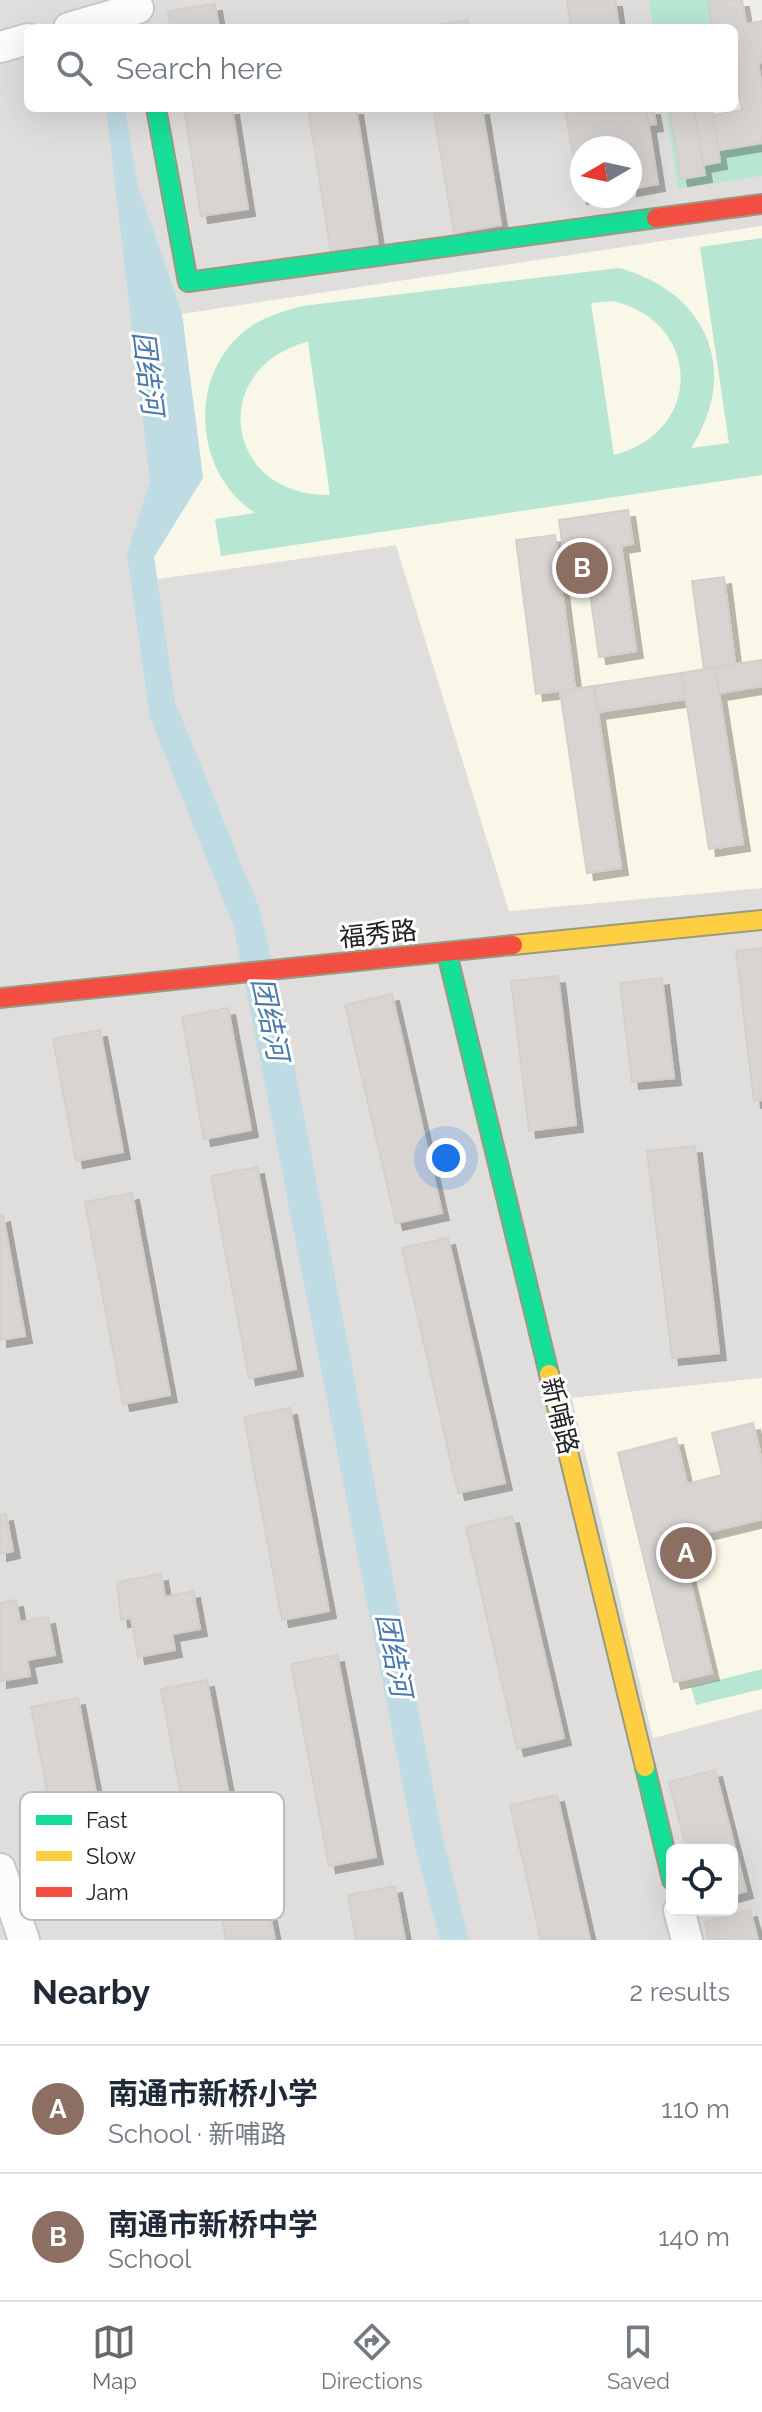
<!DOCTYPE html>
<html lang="en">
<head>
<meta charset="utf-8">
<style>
  :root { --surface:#fff; --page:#f6f6f7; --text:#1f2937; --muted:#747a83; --line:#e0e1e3; --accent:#6a6968 }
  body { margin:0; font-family:Raleway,"Noto Sans SC",sans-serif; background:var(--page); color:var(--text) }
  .controls { position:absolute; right:24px; bottom:24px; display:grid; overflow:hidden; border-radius:12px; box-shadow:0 8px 32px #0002 }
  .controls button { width:72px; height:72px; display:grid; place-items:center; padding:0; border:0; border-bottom:2px solid var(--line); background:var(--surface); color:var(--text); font:40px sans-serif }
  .compass { position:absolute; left:570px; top:136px; width:72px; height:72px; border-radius:50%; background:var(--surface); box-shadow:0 8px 32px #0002; rotate:261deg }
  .you { position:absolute; left:446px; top:1158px; width:28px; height:28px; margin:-20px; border:6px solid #fff; border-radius:50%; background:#1a73e8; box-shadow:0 0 0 12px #1a73e833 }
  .badge { display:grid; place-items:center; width:52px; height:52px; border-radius:50%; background:var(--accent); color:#fff; font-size:26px; font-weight:700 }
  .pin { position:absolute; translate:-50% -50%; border:4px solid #fff; box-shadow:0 2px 8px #0006 }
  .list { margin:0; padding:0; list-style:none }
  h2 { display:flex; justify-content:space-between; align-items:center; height:104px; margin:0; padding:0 32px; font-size:34px }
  h2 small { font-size:26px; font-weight:400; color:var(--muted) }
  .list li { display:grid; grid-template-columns:52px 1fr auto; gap:24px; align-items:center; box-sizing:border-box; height:128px; padding:0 32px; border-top:2px solid var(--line) }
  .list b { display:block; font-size:30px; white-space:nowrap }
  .list p { margin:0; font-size:26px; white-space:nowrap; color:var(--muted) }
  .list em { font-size:26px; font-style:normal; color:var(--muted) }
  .icon { flex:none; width:44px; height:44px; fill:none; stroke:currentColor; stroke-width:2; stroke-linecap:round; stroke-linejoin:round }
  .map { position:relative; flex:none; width:762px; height:1940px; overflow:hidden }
  .search { position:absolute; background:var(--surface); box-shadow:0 8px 32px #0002; left:24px; right:24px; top:24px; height:88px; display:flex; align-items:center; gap:20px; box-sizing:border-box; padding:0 28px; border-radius:12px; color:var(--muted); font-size:30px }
  .sheet { height:360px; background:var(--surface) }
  nav { display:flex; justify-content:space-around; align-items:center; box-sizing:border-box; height:112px; border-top:2px solid var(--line); background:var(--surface); font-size:22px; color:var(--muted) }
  nav a { display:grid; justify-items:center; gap:4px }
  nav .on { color:var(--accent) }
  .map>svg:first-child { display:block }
  .residential { fill:#dfdedc; fill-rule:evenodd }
  .education { fill:#f8f7e8 }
  .pitch { fill:#b7e6d2; fill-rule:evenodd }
  .water { fill:#bfdbe3 }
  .building { fill:#d7d4d2; stroke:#d3d0cc; stroke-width:2; filter:url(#shadow) }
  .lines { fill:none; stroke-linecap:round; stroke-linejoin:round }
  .street-casing { stroke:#c9c8c7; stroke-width:34 }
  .fast-casing { stroke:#999a82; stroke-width:22 }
  .slow-casing { stroke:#999a82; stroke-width:22 }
  .jam-casing { stroke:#999a82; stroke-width:22 }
  .street { stroke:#fdfcfc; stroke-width:30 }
  .fast { stroke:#16e098; stroke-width:18 }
  .slow { stroke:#ffcf43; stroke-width:18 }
  .jam { stroke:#f24e42; stroke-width:18 }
  .labels { text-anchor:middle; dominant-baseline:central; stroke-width:6; stroke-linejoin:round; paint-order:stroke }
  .street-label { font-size:26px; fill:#222; stroke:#fff }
  .water-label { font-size:28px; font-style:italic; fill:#4a7aab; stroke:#fff }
  .key { fill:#fff; stroke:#bdbdbd; stroke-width:2 }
  .key-label { font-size:22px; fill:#222 }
</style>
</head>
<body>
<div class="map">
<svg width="762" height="1940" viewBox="0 0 762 1940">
  <defs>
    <filter id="shadow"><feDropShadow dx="7" dy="7" stdDeviation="0" flood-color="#0004"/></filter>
  </defs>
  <rect width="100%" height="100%" fill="#f0eeeb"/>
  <path class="residential" d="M0 0H649L653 28H28V108H666L678 188 762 176V226L182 314 203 478 154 558 157 579 396 545 509 911 762 888V1378L573 1398 653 1738 762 1709V1940H0ZM582 148H630V196H582ZM672 1850H732V1910H672Z"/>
  <path class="education" d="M762 226V888L509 911 396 545 157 579 154 557 203 477 182 314Z
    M762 1378V1709L653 1738 572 1398Z"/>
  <path class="pitch" d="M649 0H708L712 28H653Z
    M666 108H669L681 179 705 175 703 165 720 162 719 150 762 143V176L678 189Z
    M762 238V475L221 556 215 519 255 513C192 472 187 371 250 327 266 316 284 311 302 306L619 268C707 292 741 370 691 448L729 443 700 247ZM614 301C703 324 703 432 614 455L591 303ZM307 342H308L330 495C224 497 207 368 307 342Z
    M762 1669V1689L696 1705 691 1687Z"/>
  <path class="water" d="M106 108H125L137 183 182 314 203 478 154 557 175 702 259 907 282 1002 443 1839 469 1940H440L415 1847 234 928 150 718 127 554 150 481Z"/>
  <path class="building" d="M567 0H615L619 28H571Z
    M708 0H742L746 24 762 21V62L758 63 762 89V143L719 150 713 115 742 110 734 67V28H712Z
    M215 4 219 28H171L168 11Z
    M467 20 469 28H420V27Z
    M184 108H232L248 209 201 216Z
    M308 108H356L378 245 331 253Z
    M433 108H482L501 225 454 233Z
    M565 108H646L658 184 630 189V148H582V196H586L580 197Z
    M646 108H653L656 124 649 125Z
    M669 108H694L705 175 681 179Z
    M694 108H712L720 162 703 165Z
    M628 510 633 544 564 555 559 520Z
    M555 535 575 689 536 694 516 540Z
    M621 546 636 651 599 657 584 551Z
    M724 577 735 664 704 669 692 581Z
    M762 660V686L719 693 715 667Z
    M715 667 743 844 709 849 682 673Z
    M682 673 686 699 597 712 594 686Z
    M594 686 621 868 587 873 560 691Z
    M762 948V1100L754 1101 736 951Z
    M558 976 576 1125 529 1131 511 981Z
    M662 978 674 1078 632 1082 620 983Z
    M392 994 442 1213 396 1223 345 1005Z
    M228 1008 251 1130 204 1139 182 1017Z
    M100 1030 123 1152 76 1161 53 1039Z
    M695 1146 719 1353 672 1358 647 1151Z
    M257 1167 296 1369 249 1378 211 1176Z
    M132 1193 170 1395 123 1404 85 1202Z
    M3 1215 25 1336 0 1340V1216Z
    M448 1238 505 1483 458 1493 402 1248Z
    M290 1408 329 1611 282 1620 244 1417Z
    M753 1423 762 1461V1519L680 1539 712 1673 674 1682 618 1453 676 1438 687 1484 722 1475 712 1433Z
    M6 1514 13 1551 0 1554V1515Z
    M512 1516 564 1738 517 1749 466 1527Z
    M161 1574 165 1597 193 1591 200 1629 172 1634 175 1650 138 1657 131 1618 121 1620 117 1582Z
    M16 1600 20 1622 48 1617 55 1655 27 1660 30 1676 0 1681V1603Z
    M337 1655 376 1857 329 1866 291 1664Z
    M207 1680 245 1882 199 1891 161 1689Z
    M78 1698 116 1900 70 1909 31 1707Z
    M715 1770 746 1891 732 1895V1850H687L669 1782Z
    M557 1795 590 1940H541L510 1805Z
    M395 1886 405 1940H356L348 1895Z
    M269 1910 275 1940H226L222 1919Z
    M750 1910 758 1940H709L705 1922Z"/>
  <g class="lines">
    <g class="street-casing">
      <path id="street" d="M69 28 138 8
        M0 47 28 39
        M0 1869 24 1940
        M679 1910 687 1940"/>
    </g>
    <g class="fast-casing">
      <path id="fast" d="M156 108 188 282 656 218
        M447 953 549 1374
        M645 1767 672 1880"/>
    </g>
    <g class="slow-casing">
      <path id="slow" d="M513 945 762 920
        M549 1374 645 1767"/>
    </g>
    <g class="jam-casing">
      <path id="jam" d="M656 218 762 204
        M0 998 513 945"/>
    </g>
    <use href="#street" class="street"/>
    <use href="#fast" class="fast"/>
    <use href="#slow" class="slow"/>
    <use href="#jam" class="jam"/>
  </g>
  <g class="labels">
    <g class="street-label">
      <text transform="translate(378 934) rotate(-6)">福秀路</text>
      <text transform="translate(560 1416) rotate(76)">新哺路</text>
    </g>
    <g class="water-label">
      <text transform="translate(148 373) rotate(83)">团结河</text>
      <text transform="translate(270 1019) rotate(78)">团结河</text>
      <text transform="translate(394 1655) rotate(79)">团结河</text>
    </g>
  </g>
  <rect x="20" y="1792" width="264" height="128" rx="12" class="key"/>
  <rect x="36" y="1815" width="36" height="10" fill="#16e098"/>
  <rect x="36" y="1851" width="36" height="10" fill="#ffcf43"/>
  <rect x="36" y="1887" width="36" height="10" fill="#f24e42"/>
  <g class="key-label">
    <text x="86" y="1828">Fast</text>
    <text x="86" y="1864">Slow</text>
    <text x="86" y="1900">Jam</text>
  </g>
</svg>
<div class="controls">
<button><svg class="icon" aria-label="locate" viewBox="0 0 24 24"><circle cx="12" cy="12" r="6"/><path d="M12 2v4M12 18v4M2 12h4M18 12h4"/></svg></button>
</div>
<svg class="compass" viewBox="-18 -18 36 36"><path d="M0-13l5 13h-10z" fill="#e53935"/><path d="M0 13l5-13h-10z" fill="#747a83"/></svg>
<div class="you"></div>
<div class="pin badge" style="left:686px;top:1553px;background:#8d6e63">A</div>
<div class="pin badge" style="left:582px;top:568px;background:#8d6e63">B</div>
<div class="search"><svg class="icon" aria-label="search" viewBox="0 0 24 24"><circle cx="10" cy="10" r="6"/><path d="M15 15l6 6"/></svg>Search here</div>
</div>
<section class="sheet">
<h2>Nearby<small>2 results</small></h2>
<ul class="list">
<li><span class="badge" style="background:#8d6e63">A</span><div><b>南通市新桥小学</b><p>School · 新哺路</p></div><em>110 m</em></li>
<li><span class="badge" style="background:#8d6e63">B</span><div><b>南通市新桥中学</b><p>School</p></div><em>140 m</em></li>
</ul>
</section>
<nav>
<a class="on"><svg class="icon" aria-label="map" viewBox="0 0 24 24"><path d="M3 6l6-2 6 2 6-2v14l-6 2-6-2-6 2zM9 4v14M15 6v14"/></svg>Map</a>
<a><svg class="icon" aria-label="directions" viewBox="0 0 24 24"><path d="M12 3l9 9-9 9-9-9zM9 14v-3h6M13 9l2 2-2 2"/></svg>Directions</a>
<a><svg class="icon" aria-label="saved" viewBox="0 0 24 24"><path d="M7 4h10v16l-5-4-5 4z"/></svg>Saved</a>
</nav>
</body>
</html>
